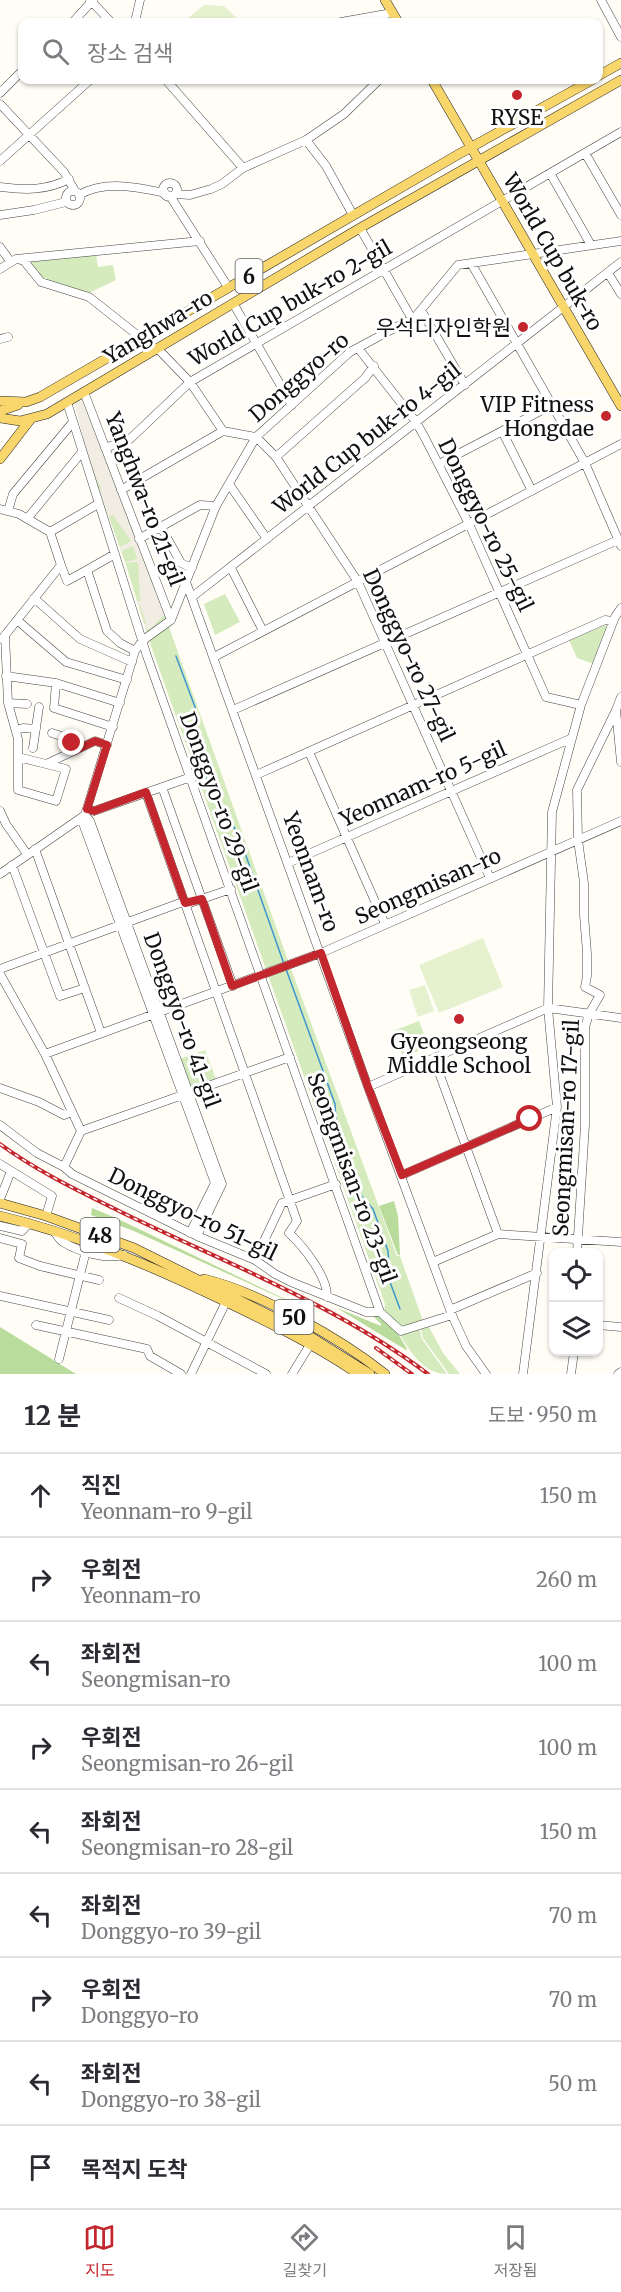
<!DOCTYPE html>
<html lang="ko">
<head>
<meta charset="utf-8">
<style>
  :root { --surface:#fff; --page:#f7f7f7; --text:#2b2b33; --muted:#7c7c81; --line:#e1e1e2; --accent:#c4262e }
  body { margin:0; font-family:Merriweather,"Noto Sans KR",serif; background:var(--page); color:var(--text) }
  .controls { position:absolute; right:18px; bottom:18px; display:grid; overflow:hidden; border-radius:12px; box-shadow:0 2px 4px #0004 }
  .controls button { width:54px; height:54px; display:grid; place-items:center; padding:0; border:0; border-bottom:2px solid var(--line); background:var(--surface); color:var(--text); font:30px sans-serif }
  .stop { position:absolute; width:18px; height:18px; margin:-14px; border:4px solid #c4262e; border-radius:50%; background:#fff }
  .stop.end { background:#c4262e; border-color:#fff; box-shadow:0 2px 6px #0008 }
  .list { margin:0; padding:0; list-style:none }
  h2 { display:flex; justify-content:space-between; align-items:center; height:78px; margin:0; padding:0 24px; font-size:26px }
  h2 small { font-size:20px; font-weight:400; color:var(--muted) }
  .list li { display:grid; grid-template-columns:39px 1fr auto; gap:18px; align-items:center; box-sizing:border-box; height:84px; padding:0 24px; border-top:2px solid var(--line) }
  .list b { display:block; font-size:22px; white-space:nowrap }
  .list p { margin:0; font-size:20px; white-space:nowrap; color:var(--muted) }
  .list em { font-size:20px; font-style:normal; color:var(--muted) }
  .icon { flex:none; width:33px; height:33px; fill:none; stroke:currentColor; stroke-width:2; stroke-linecap:round; stroke-linejoin:round }
  .map { position:relative; flex:none; width:621px; height:1374px; overflow:hidden }
  .search { position:absolute; background:var(--surface); box-shadow:0 2px 4px #0004; left:18px; right:18px; top:18px; height:66px; display:flex; align-items:center; gap:15px; box-sizing:border-box; padding:0 21px; border-radius:12px; color:var(--muted); font-size:22px }
  .sheet { height:834px; background:var(--surface) }
  nav { display:flex; justify-content:space-around; align-items:center; box-sizing:border-box; height:84px; border-top:2px solid var(--line); background:var(--surface); font-size:16px; color:var(--muted) }
  nav a { display:grid; justify-items:center; gap:3px }
  nav .on { color:var(--accent) }
  .map>svg:first-child { display:block }
  .green { fill:#d5ebbd }
  .forest { fill:#b9dc9c }
  .pitch { fill:#e6f2cf }
  .plaza { fill:#f1ede2 }
  .lines { fill:none; stroke-linecap:round; stroke-linejoin:round }
  .stream { stroke:#3f96cf; stroke-width:1.5 }
  .minor-casing { stroke:#444; stroke-width:9 }
  .major-casing { stroke:#222; stroke-width:10 }
  .minor { stroke:#fff; stroke-width:8 }
  .major { stroke:#f9d66b; stroke-width:9 }
  .rail-casing { stroke:#c4262e; stroke-width:4 }
  .rail { stroke:#fff; stroke-width:1.5; stroke-dasharray:4.5; stroke-linecap:butt }
  .route { stroke:#c4262e; stroke-width:8 }
  .poi-dot { fill:#c4262e; stroke:#fff; stroke-width:2 }
  .labels { text-anchor:middle; dominant-baseline:central; stroke-width:6; stroke-linejoin:round; paint-order:stroke }
  .shield { fill:#fff; stroke:#585858; stroke-width:1.5 }
  .shield-label { font-size:20px; font-weight:bold; fill:#111 }
  .poi-label { font-size:21px; fill:#111; stroke:#fff }
  .street-label { font-size:21px; fill:#111; stroke:#fff }
</style>
</head>
<body>
<div class="map">
<svg width="621" height="1374" viewBox="0 0 621 1374">
  <rect width="100%" height="100%" fill="#fffdf5"/>
  <path class="green" d="M96 254 98 267 113 265 116 280 89 293 34 276 24 261Z
    M82 400 166 612 169 627 290 966 397 1256H400L423 1321 418 1323 422 1339 447 1374C415 1374 402 1333 384 1311L385 1304 151 646 125 562 93 472 75 404Z
    M225 594 240 622 215 635 204 604Z
    M605 625 608 628 594 664 577 658 569 640Z
    M419 1021 429 1047 403 1057 393 1031Z
    M205 1050 216 1079 193 1087 189 1085 180 1059Z
    M429 1327 443 1353 460 1374H449L423 1338 421 1329Z"/>
  <path class="forest" d="M394 1201 398 1216 400 1255H398L379 1206Z
    M92 1208 118 1219 314 1313 134 1231 91 1215Z
    M337 1308 381 1326V1324L373 1316 380 1314 397 1332 407 1349 406 1350Z
    M0 1327 76 1374H0Z"/>
  <path class="pitch" d="M204 5 224 6 241 22H183Z
    M483 938 503 987 439 1013 419 965Z
    M425 985 434 1011 418 1017 409 990Z"/>
  <path class="plaza" d="M82 400 143 558H145L147 562H144L149 575H152L153 577 150 579 155 590H157L156 593 165 614 150 629H146L144 624 146 623 140 605 138 606 137 602 140 601 138 562 125 563V562L137 559 133 546 121 551 120 547 131 541 113 515 109 516 100 492 101 488 93 472 94 471 87 455 75 404Z"/>
  <g class="lines">
    <path class="stream" d="M176 656 195 707 202 766 209 785 239 836 284 964
      M286 969 335 1104 338 1152 349 1182 373 1209 388 1251 390 1282 400 1309"/>
    <g class="minor-casing">
      <path id="minor" d="M90 0 111 22
        M601 0 621 37
        M73 22 93 0
        M135 22 140 0
        M341 22 392 13
        M166 80 243 168
        M0 93 22 71
        M0 104 64 172 75 191
        M306 140 326 166 353 215
        M585 153 621 215
        M0 161 90 80
        M550 173 591 245
        M163 190a7 7 0 1 1 14 0a7 7 0 1 1-14 0Z
        M0 187C25 190 46 191 69 179
        M66 198a7 7 0 1 1 14 0a7 7 0 1 1-14 0Z
        M175 194 190 195 211 189 222 184 243 168 306 140 344 114 379 80
        M79 195C104 180 137 187 165 193
        M170 196 228 287
        M0 215 34 210 66 202
        M360 228 412 319
        M0 247 10 261
        M18 259 24 261 41 282 89 297 141 338
        M471 263 585 463 621 546
        M0 269 16 259 200 241
        M608 273 621 294
        M233 303 292 405
        M421 310 465 385
        M0 339 8 337
        M157 348 190 382 223 431 256 437
        M358 348 416 422 425 438 469 524 546 697 581 705
        M84 392 171 620
        M67 402 147 656 380 1312 401 1331 452 1315
        M502 431 532 491
        M256 437 276 457 358 582 490 878
        M105 448 130 439 190 382 621 132
        M276 457 365 378 374 366
        M439 464 552 405
        M229 484 267 539
        M121 490 223 431
        M0 509 19 514 50 532 61 565 2 639
        M8 511 13 494 73 422
        M27 519 82 452
        M161 527 181 563 192 568
        M50 532 98 504
        M139 539 200 505 216 506
        M61 565 67 581 87 570 107 631 120 643 135 651
        M231 568 263 631
        M87 570 115 554
        M186 582 368 1087 452 1315 466 1346 486 1374
        M192 597 621 262
        M34 598 80 639 132 662
        M17 620 66 662 127 680
        M5 635 8 703 18 739V757L46 764 95 741 107 745
        M214 657 621 444
        M6 676 56 683 120 703
        M56 683 54 708 113 727
        M621 697 616 710 621 762
        M8 703 27 704
        M233 710 618 540
        M16 730 23 728 36 729
        M52 733 70 739 76 750
        M33 748 39 707
        M309 752 385 924
        M18 757V790L56 801 66 769 46 764
        M256 775 605 620 613 621
        M162 787 233 986
        M146 793 297 1221 289 1233C303 1246 328 1277 327 1297
        M87 809 94 811 191 777
        M0 811 6 824 27 854
        M85 815 90 821 222 1184 197 1236
        M81 818 215 1183 190 1233
        M35 849 101 1033
        M288 863 572 738
        M12 865 60 996 85 988
        M0 874 85 815 135 651 142 641 171 620 216 506 256 437 350 352 415 317 458 265 621 241
        M0 969 180 903H190L231 889
        M0 974 45 1054 81 1131
        M45 1054 321 953 621 821
        M434 1059 498 1234
        M368 1087 548 1008 621 1018
        M0 1088 39 1102 64 1115 71 1112
        M0 1125 37 1153 64 1167 72 1174 197 1236 255 1260 275 1274 291 1282 366 1312H380
        M0 1164 52 1196 46 1216
        M64 1167 81 1131 290 1057
        M402 1175 557 1107
        M0 1199 11 1171
        M0 1226 22 1231 29 1223
        M54 1231C57 1235 59 1240 63 1242 79 1252 106 1260 124 1255
        M0 1238 22 1244 19 1258 40 1266 99 1280
        M577 1252 585 1125V1027L589 1014 600 995 585 987 587 976V953L584 915V883L578 840 577 790 616 710
        M255 1260 282 1203 336 1184
        M433 1262 498 1234 621 1242
        M0 1296 109 1320
        M119 1298 158 1316 266 1374
        M450 1310 537 1273
        M36 1325 147 1349 150 1356 181 1374
        M598 1325 621 1327
        M59 1359 86 1251
        M191 1374 224 1306
        M292 1374 308 1348
        M523 1374 557 1107 548 1008 552 812 581 705 615 617 621 608
        M571 1374 574 1352
        M618 1374 621 1372"/>
    </g>
    <g class="major-casing">
      <path id="major" d="M385 0 398 22
        M598 76 621 63
        M432 80 621 406
        M0 401 26 402 40 397 459 154 592 80
        M0 411 18 405
        M0 418 20 421 47 414 360 228 621 80
        M0 459 30 420
        M0 1203 46 1216 134 1248 303 1332 370 1374
        M0 1216C76 1234 147 1264 218 1298 266 1321 314 1344 358 1374
        M204 1279C259 1292 341 1339 385 1374"/>
    </g>
    <use href="#minor" class="minor"/>
    <use href="#major" class="major"/>
    <g class="rail-casing">
      <path id="rail" d="M0 1144C37 1171 77 1190 119 1211 223 1262 335 1304 428 1374
        M376 1348 412 1374"/>
    </g>
    <use href="#rail" class="rail"/>
  </g>
  <g class="lines">
    <path class="route" d="M72 743 76 750 95 741 107 745 87 809 94 811 146 792 185 903 202 899 232 986 321 953 368 1087 402 1175 530 1119"/>
  </g>
  <g class="poi-dot">
    <circle cx="517" cy="95" r="6"/>
    <circle cx="523" cy="327" r="6"/>
    <circle cx="606" cy="416" r="6"/>
    <circle cx="459" cy="1019" r="6"/>
  </g>
  <g class="labels">
    <g class="shield">
      <rect x="235.5" y="259" width="27" height="34" rx="4.5"/>
      <rect x="80.5" y="1218" width="39" height="34" rx="4.5"/>
      <rect x="274.5" y="1300" width="39" height="34" rx="4.5"/>
    </g>
    <g class="shield-label">
      <text x="249" y="276">6</text>
      <text x="100" y="1235">48</text>
      <text x="294" y="1317">50</text>
    </g>
    <g class="poi-label">
      <text x="517" y="117">RYSE</text>
      <text x="511" y="327" text-anchor="end">우석디자인학원</text>
      <text x="594" y="404" text-anchor="end">VIP Fitness<tspan x="594" dy="24">Hongdae</tspan></text>
      <text x="459" y="1041">Gyeongseong<tspan x="459" dy="24">Middle School</tspan></text>
    </g>
    <g class="street-label">
      <text transform="translate(553 252) rotate(60)">World Cup buk-ro</text>
      <text transform="translate(290 303) rotate(-30)">World Cup buk-ro 2-gil</text>
      <text transform="translate(158 327) rotate(-31)">Yanghwa-ro</text>
      <text transform="translate(299 377) rotate(-41)">Donggyo-ro</text>
      <text transform="translate(367 438) rotate(-38)">World Cup buk-ro 4-gil</text>
      <text transform="translate(145 499) rotate(69)">Yanghwa-ro 21-gil</text>
      <text transform="translate(486 525) rotate(64)">Donggyo-ro 25-gil</text>
      <text transform="translate(409 655) rotate(65)">Donggyo-ro 27-gil</text>
      <text transform="translate(423 784) rotate(-24)">Yeonnam-ro 5-gil</text>
      <text transform="translate(219 802) rotate(70)">Donggyo-ro 29-gil</text>
      <text transform="translate(311 872) rotate(70)">Yeonnam-ro</text>
      <text transform="translate(428 886) rotate(-24)">Seongmisan-ro</text>
      <text transform="translate(182 1020) rotate(70)">Donggyo-ro 41-gil</text>
      <text transform="translate(566 1128) rotate(-87)">Seongmisan-ro 17-gil</text>
      <text transform="translate(352 1178) rotate(70)">Seongmisan-ro 23-gil</text>
      <text transform="translate(193 1214) rotate(26)">Donggyo-ro 51-gil</text>
    </g>
  </g>
</svg>
<div class="controls">
<button><svg class="icon" aria-label="locate" viewBox="0 0 24 24"><circle cx="12" cy="12" r="6"/><path d="M12 2v4M12 18v4M2 12h4M18 12h4"/></svg></button>
<button><svg class="icon" aria-label="layers" viewBox="0 0 24 24"><path d="M12 4l9 5-9 5-9-5zM3 14l9 5 9-5"/></svg></button>
</div>
<div class="stop" style="left:530px;top:1119px"></div>
<div class="stop end" style="left:72px;top:743px"></div>
<div class="search"><svg class="icon" aria-label="search" viewBox="0 0 24 24"><circle cx="10" cy="10" r="6"/><path d="M15 15l6 6"/></svg>장소 검색</div>
</div>
<section class="sheet">
<h2>12 분<small>도보 · 950 m</small></h2>
<ul class="list">
<li><svg class="icon" aria-label="ahead" viewBox="0 0 24 24"><path d="M12 20V5M6 11l6-6 6 6"/></svg><div><b>직진</b><p>Yeonnam-ro 9-gil</p></div><em>150 m</em></li>
<li><svg class="icon" aria-label="right" viewBox="0 0 24 24"><path d="M7 20v-9h11M14 6l5 5-5 5"/></svg><div><b>우회전</b><p>Yeonnam-ro</p></div><em>260 m</em></li>
<li><svg class="icon" aria-label="left" viewBox="0 0 24 24"><path d="M17 20v-9H6M10 6l-5 5 5 5"/></svg><div><b>좌회전</b><p>Seongmisan-ro</p></div><em>100 m</em></li>
<li><svg class="icon" aria-label="right" viewBox="0 0 24 24"><path d="M7 20v-9h11M14 6l5 5-5 5"/></svg><div><b>우회전</b><p>Seongmisan-ro 26-gil</p></div><em>100 m</em></li>
<li><svg class="icon" aria-label="left" viewBox="0 0 24 24"><path d="M17 20v-9H6M10 6l-5 5 5 5"/></svg><div><b>좌회전</b><p>Seongmisan-ro 28-gil</p></div><em>150 m</em></li>
<li><svg class="icon" aria-label="left" viewBox="0 0 24 24"><path d="M17 20v-9H6M10 6l-5 5 5 5"/></svg><div><b>좌회전</b><p>Donggyo-ro 39-gil</p></div><em>70 m</em></li>
<li><svg class="icon" aria-label="right" viewBox="0 0 24 24"><path d="M7 20v-9h11M14 6l5 5-5 5"/></svg><div><b>우회전</b><p>Donggyo-ro</p></div><em>70 m</em></li>
<li><svg class="icon" aria-label="left" viewBox="0 0 24 24"><path d="M17 20v-9H6M10 6l-5 5 5 5"/></svg><div><b>좌회전</b><p>Donggyo-ro 38-gil</p></div><em>50 m</em></li>
<li><svg class="icon" aria-label="arrive" viewBox="0 0 24 24"><path d="M6 21V4h12l-3 4 3 4H6"/></svg><div><b>목적지 도착</b></div></li>
</ul>
</section>
<nav>
<a class="on"><svg class="icon" aria-label="map" viewBox="0 0 24 24"><path d="M3 6l6-2 6 2 6-2v14l-6 2-6-2-6 2zM9 4v14M15 6v14"/></svg>지도</a>
<a><svg class="icon" aria-label="directions" viewBox="0 0 24 24"><path d="M12 3l9 9-9 9-9-9zM9 14v-3h6M13 9l2 2-2 2"/></svg>길찾기</a>
<a><svg class="icon" aria-label="saved" viewBox="0 0 24 24"><path d="M7 4h10v16l-5-4-5 4z"/></svg>저장됨</a>
</nav>
</body>
</html>
